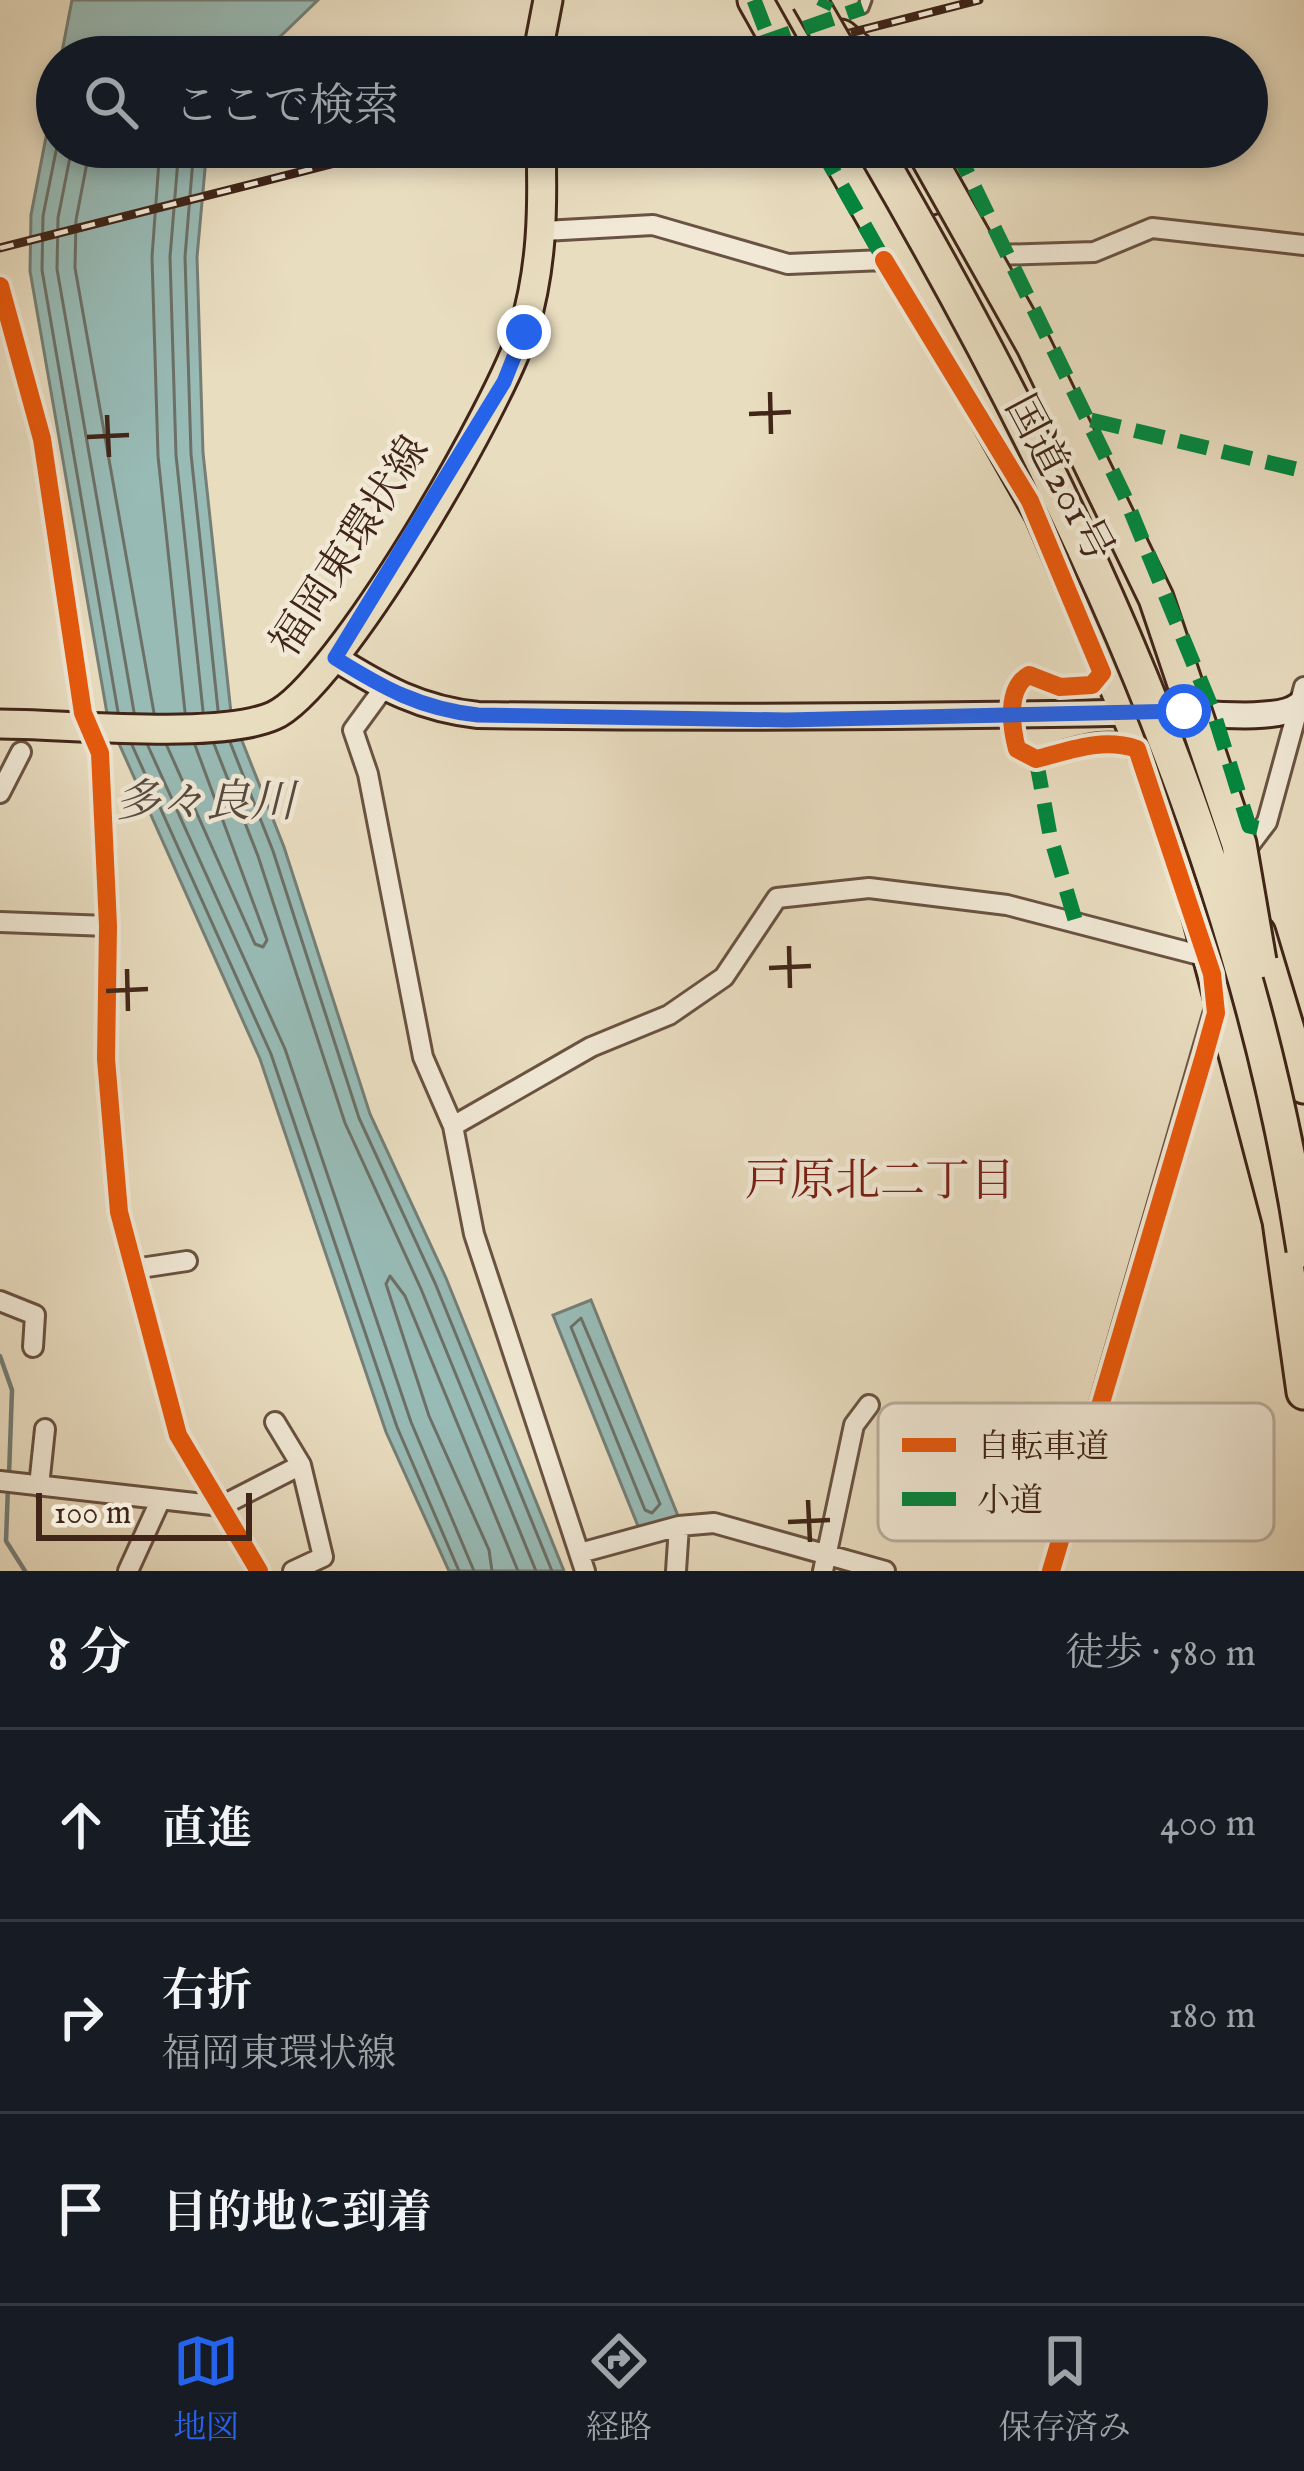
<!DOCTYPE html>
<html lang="ja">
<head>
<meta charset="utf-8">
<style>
  :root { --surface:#171b24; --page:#242831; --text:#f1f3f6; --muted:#9ea1a6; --line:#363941; --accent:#2563eb }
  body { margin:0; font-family:"IM FELL English","Noto Serif JP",serif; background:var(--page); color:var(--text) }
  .scale { position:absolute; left:36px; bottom:30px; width:216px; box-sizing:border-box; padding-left:12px; border:6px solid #402518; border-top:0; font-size:33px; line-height:42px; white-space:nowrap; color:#402518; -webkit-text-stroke:9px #f1e9d6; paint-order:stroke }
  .stop { position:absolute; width:36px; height:36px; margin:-27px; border:9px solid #2563eb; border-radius:50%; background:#fff }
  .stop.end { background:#2563eb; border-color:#fff; box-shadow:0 3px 12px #0008 }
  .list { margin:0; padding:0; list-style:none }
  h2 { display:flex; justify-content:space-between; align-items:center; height:156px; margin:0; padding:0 48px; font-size:51px }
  h2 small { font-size:39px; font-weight:400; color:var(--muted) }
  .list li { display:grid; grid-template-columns:78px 1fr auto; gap:36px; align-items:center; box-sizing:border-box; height:192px; padding:0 48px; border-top:3px solid var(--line) }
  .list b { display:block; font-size:45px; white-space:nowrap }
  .list p { margin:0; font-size:39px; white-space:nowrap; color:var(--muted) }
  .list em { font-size:39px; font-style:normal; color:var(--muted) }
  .icon { flex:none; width:66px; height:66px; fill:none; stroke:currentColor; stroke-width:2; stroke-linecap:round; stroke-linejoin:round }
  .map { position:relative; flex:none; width:1304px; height:1571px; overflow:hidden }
  .search { position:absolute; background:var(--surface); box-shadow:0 6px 18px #0003; left:36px; right:36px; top:36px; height:132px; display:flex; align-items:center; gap:30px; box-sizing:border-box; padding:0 42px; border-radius:66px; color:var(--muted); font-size:45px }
  .sheet { height:732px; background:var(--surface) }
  nav { display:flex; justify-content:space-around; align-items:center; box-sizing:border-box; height:168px; border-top:3px solid var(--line); background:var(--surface); font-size:33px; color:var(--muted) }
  nav a { display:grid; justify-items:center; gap:6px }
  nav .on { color:var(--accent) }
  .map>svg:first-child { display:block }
  .water { fill:#98bbb6; stroke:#757f77; stroke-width:3 }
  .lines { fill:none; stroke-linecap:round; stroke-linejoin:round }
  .shore { stroke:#6c7067; stroke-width:3 }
  .stream { stroke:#757f77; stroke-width:4.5 }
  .lane-casing { stroke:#6a5342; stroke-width:15 }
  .street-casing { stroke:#6a5342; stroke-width:24 }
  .secondary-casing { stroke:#402518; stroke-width:30 }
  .primary-casing { stroke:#402518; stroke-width:33 }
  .highway-casing { stroke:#402518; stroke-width:39 }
  .lane { stroke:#f1e9d6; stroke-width:9 }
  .street { stroke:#f1e9d6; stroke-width:18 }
  .secondary { stroke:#f1e9d6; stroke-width:24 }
  .primary { stroke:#e9ddc0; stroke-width:27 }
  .highway { stroke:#e9ddc0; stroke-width:33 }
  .rail-casing { stroke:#402518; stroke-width:9 }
  .rail { stroke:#f1e9d6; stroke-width:4.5; stroke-dasharray:14; stroke-linecap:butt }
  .highway-bridge-casing { stroke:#402518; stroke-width:39; stroke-linecap:butt }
  .highway-bridge { stroke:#e9ddc0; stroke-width:33 }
  .quiet { stroke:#00873e; stroke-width:15; stroke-dasharray:30 15; stroke-linecap:butt }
  .cycleway-casing { stroke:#f1e9d6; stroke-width:26 }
  .cycleway { stroke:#e8590c; stroke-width:18 }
  .route { stroke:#2563eb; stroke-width:15 }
  .ticks { fill:none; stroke:#402518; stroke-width:4.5 }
  .labels { text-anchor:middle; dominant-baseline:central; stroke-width:9; stroke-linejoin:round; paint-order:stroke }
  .street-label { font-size:42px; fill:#402518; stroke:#f1e9d6 }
  .water-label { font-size:45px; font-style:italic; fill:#564a40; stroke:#f1e9d6 }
  .neighbourhood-label { font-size:45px; fill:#7a1f14; stroke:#f1e9d6 }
  .key { fill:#f1e9d6; stroke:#bcae9d; stroke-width:3 }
  .key-label { font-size:33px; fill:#402518 }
</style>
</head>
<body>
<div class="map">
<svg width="1304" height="1571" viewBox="0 0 1304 1571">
  <rect width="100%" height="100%" fill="#e9ddc0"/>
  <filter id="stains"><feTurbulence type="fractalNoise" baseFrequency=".00167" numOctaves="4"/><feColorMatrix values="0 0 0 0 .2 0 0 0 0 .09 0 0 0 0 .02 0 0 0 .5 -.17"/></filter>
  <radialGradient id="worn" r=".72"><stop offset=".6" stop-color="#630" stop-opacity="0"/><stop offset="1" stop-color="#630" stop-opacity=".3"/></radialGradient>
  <path class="water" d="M72 0H318L259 57H61Z
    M57 80V147H207L197 257 203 453 231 713 284 847 370 1114 446 1278 564 1571H449L386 1432 260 1059 108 719 30 271 31 215Z
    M591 1300 678 1516 640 1531 553 1315Z"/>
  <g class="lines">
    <path class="shore" d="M57 146 43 216 42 270 118 712
      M72 147 58 218 57 269 134 712
      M90 147 76 220 75 268 154 713
      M160 147 152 257 158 456 185 712
      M179 147 170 257 176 455 203 711
      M194 147 185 257 191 454 218 710
      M230 742 273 851 359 1118 435 1283 552 1571
      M214 744 258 856 345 1123 421 1289 536 1571
      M132 745 271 1054 397 1427 459 1571
      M148 746 285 1049 411 1422 474 1571
      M167 746 255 944 263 947 267 940 195 745
      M581 1318 660 1504 652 1513 645 1510 571 1327Z
      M492 1571 489 1550 429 1416 386 1284 390 1276 405 1296 518 1571"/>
    <path class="stream" d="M0 1356 12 1390 9 1475
      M8 1486 6 1541 25 1571"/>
    <g class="lane-casing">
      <path id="lane" d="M863 8 866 0"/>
    </g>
    <g class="street-casing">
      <path id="street" d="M544 231 653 225 788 264 884 260 892 272
        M996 255 1094 252 1152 228 1304 245
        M0 286 42 439 83 713 100 753 108 926 106 1059 119 1212 178 1435 259 1571
        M1097 662 1102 673 1092 685 1060 687 1029 675C1006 688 1011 726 1017 749L1036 759C1063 752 1118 728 1139 755
        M383 689 353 730 368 774 423 1057 453 1126 474 1234 585 1571
        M0 793 21 752
        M1248 847 1267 822 1304 687
        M0 922 108 926
        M453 1126 591 1047 669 1015 724 977 777 898 869 888 1007 905 1207 957
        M134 1269 187 1261
        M0 1301 35 1315 33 1347
        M275 1422 301 1465 323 1557 293 1571
        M0 1481 221 1506 301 1465
        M39 1486 45 1429
        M580 1553 679 1526
        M128 1571 160 1501
        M676 1571 679 1526 714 1523 885 1571
        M823 1571 854 1425 869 1405
        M1051 1571 1216 1004"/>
    </g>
    <g class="secondary-casing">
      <path id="secondary" d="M335 658C383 688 421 709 478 715 704 718 930 717 1156 712 1189 711 1276 724 1299 705"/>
    </g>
    <g class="primary-casing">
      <path id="primary" d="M537 57 548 0
        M0 724C66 724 218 740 273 716 337 689 504 400 524 328 542 268 543 209 541 147"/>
    </g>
    <g class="highway-casing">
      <path id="highway" d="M755 0 787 57
        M841 37 865 57
        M834 147 1042 514 1174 819 1280 1221 1304 1392
        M903 147 932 197
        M1258 933 1304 1086"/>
    </g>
    <use href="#lane" class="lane"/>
    <use href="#street" class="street"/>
    <use href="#secondary" class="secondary"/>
    <use href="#primary" class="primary"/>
    <use href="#highway" class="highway"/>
    <g class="rail-casing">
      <path id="rail" d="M756 57 979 0
        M0 248 398 147"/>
    </g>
    <use href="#rail" class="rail"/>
    <g class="highway-bridge-casing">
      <path id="highway-bridge" d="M809 0 842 57
        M873 147C1073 490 1244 854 1304 1250
        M925 152 1034 346 1156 598 1239 844 1259 961"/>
    </g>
    <use href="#highway-bridge" class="highway-bridge"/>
    <path class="quiet" d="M754 0 776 57
      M823 8 827 0
      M762 43 863 8
      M820 147 884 260
      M955 147 1124 495 1213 711 1249 826 1262 829
      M1091 420 1304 471
      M1036 759 1050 835 1076 923"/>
    <g class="cycleway-casing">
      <path id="cycleway" d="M884 260 1030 501 1102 673 1092 685 1060 687 1029 675C1006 688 1011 726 1017 749L1036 759C1069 751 1101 737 1137 749L1212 974 1216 1013 1204 1056 1051 1571
        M0 286 42 439 83 713 100 753 108 926 106 1059 119 1212 178 1435 259 1571"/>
    </g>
    <use href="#cycleway" class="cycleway"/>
  </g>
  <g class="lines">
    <path class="route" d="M524 332 504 382 335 658C383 688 421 709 478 715L786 720 1184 711"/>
  </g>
  <path class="ticks" d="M770 392 771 434M749 414 791 412M107 415 109 457M87 437 129 435M789 946 790 988M769 968 811 966M127 969 128 1011M106 991 148 989M808 1500 810 1542M788 1522 830 1520"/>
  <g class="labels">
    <g class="street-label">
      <text transform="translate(1058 479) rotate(62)">国道201号</text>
      <text transform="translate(351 547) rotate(-57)">福岡東環状線</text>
    </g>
    <g class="water-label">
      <text x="205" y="803">多々良川</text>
    </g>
    <g class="neighbourhood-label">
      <text x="880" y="1182">戸原北二丁目</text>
    </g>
  </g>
  <rect x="878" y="1403" width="396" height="138" rx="18" class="key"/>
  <rect x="902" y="1438" width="54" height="14" fill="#e8590c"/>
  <rect x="902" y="1492" width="54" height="14" fill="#00873e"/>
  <g class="key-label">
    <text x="977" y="1457">自転車道</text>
    <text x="977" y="1511">小道</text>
  </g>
  <rect width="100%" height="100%" filter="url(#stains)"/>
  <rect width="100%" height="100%" fill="url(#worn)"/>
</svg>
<div class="scale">100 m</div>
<div class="stop" style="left:1184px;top:711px"></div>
<div class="stop end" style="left:524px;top:332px"></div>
<div class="search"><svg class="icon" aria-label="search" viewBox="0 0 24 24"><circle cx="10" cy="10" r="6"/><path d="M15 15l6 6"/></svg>ここで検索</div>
</div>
<section class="sheet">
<h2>8 分<small>徒歩 · 580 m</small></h2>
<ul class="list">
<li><svg class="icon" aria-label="ahead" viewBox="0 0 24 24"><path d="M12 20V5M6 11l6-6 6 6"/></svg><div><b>直進</b></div><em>400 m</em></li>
<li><svg class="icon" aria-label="right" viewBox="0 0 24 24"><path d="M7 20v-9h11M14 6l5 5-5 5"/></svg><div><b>右折</b><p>福岡東環状線</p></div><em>180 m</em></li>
<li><svg class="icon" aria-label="arrive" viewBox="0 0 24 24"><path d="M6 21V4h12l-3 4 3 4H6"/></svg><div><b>目的地に到着</b></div></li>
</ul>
</section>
<nav>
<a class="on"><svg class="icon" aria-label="map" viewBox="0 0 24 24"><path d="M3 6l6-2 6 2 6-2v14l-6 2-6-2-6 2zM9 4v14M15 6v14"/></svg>地図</a>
<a><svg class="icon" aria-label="directions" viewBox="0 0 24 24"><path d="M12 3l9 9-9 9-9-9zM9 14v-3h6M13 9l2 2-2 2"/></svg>経路</a>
<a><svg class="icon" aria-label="saved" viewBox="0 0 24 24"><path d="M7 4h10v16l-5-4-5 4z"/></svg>保存済み</a>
</nav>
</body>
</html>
